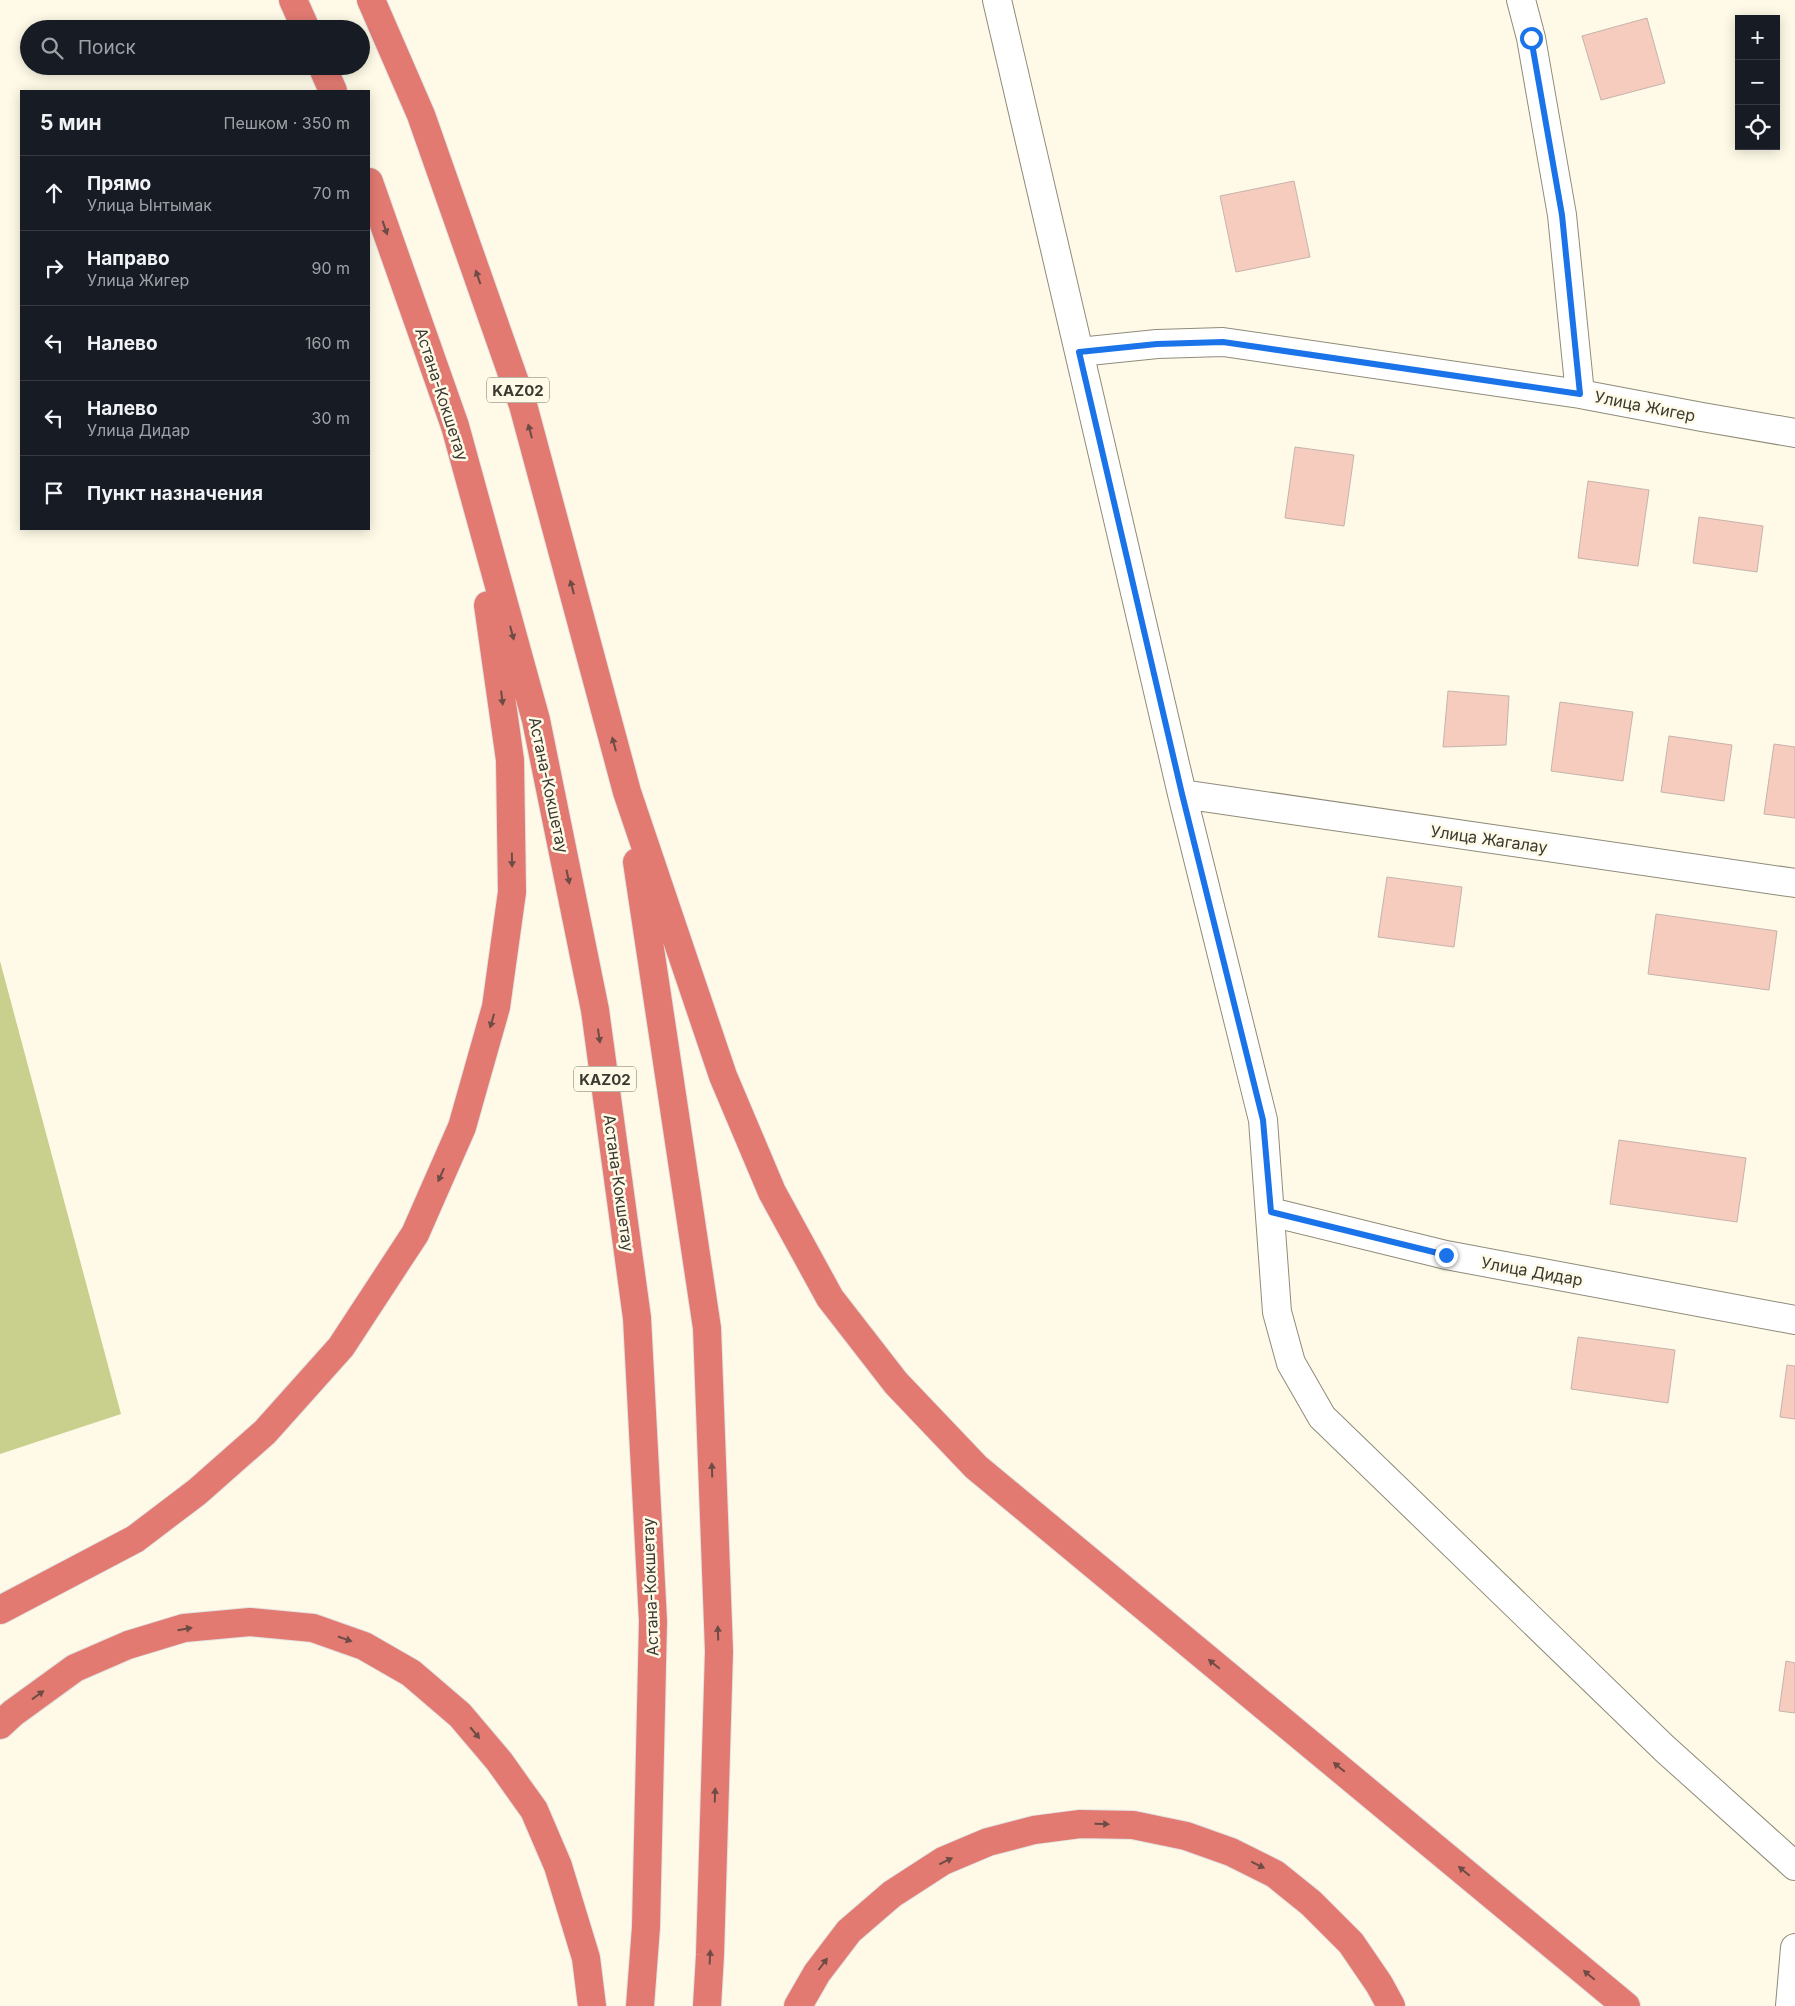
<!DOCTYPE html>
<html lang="ru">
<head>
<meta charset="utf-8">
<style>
  :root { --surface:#171b24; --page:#242831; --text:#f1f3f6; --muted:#9ea1a6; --line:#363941 }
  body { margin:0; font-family:Inter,sans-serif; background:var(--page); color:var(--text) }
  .controls { position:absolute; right:15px; top:15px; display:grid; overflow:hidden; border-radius:0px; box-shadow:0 2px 12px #0003 }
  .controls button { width:45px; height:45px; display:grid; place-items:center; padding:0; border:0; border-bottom:1px solid var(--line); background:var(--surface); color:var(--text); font:25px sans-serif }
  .stop { position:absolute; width:15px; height:15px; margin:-11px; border:4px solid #1a73e8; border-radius:50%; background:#fff }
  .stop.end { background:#1a73e8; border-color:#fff; box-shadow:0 1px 5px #0008 }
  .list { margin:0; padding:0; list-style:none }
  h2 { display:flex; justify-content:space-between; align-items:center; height:65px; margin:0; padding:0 20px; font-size:21px }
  h2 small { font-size:16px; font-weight:400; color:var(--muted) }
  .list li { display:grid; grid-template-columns:32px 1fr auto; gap:15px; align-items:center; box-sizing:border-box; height:75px; padding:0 20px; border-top:1px solid var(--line) }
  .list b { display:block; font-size:19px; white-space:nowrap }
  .list p { margin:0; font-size:16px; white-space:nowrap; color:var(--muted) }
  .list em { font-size:16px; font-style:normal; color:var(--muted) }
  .icon { flex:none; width:28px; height:28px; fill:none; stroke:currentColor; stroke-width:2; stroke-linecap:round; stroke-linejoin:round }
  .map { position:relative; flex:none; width:1795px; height:2006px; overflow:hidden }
  .search { position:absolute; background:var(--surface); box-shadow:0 2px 12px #0003; left:20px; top:20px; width:350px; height:55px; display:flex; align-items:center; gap:12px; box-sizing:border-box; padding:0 18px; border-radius:28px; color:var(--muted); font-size:19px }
  .panel { position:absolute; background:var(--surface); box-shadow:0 2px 12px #0003; left:20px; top:90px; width:350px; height:440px; border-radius:0px }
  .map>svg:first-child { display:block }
  .green { fill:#c9cf8d }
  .building { fill:#f5ccbd; stroke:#c7b3ac }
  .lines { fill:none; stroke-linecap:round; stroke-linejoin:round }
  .minor-casing { stroke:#8f8b7a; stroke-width:30 }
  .trunk-casing { stroke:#e3e3e2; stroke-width:30 }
  .minor { stroke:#fff; stroke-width:28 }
  .trunk { stroke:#e27a72; stroke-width:28 }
  .oneway { fill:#6c4c44 }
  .route { stroke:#1a73e8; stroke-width:6 }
  .labels { text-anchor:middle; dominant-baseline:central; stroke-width:5; stroke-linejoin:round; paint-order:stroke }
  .shield { fill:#fefae7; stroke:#757368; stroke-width:1 }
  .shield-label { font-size:15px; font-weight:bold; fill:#3a3931 }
  .street-label { font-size:16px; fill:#3a3931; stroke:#fefae7 }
</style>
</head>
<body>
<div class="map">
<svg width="1795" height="2006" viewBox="0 0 1795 2006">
  <rect width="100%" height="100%" fill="#fefae7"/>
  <path class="green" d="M0 961 121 1414 0 1454Z"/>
  <path class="building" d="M1647 18 1665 83 1601 100 1582 36Z
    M1294 181 1310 257 1236 272 1220 196Z
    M1295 447 1354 455 1344 526 1285 518Z
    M1588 481 1649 490 1638 566 1578 558Z
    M1699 517 1763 526 1757 572 1693 563Z
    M1448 691 1509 696 1506 745 1443 747Z
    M1560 702 1633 712 1623 781 1551 771Z
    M1669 736 1732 745 1724 801 1661 792Z
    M1774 744 1795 747V818L1764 814Z
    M1387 877 1462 887 1454 947 1378 937Z
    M1656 914 1777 931 1769 990 1648 974Z
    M1619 1140 1746 1158 1737 1222 1610 1204Z
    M1578 1337 1675 1350 1668 1403 1571 1389Z
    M1787 1365 1795 1366V1419L1780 1417Z
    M1786 1661 1795 1663V1713L1779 1711Z"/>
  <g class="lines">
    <g class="minor-casing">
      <path id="minor" d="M997 0 1182 794 1263 1120 1277 1312 1291 1363 1322 1417 1665 1749 1795 1866
        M1521 0 1531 38 1562 215 1580 394
        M1079 352 1157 344 1223 342 1580 394 1702 417 1795 433
        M1182 794 1795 883
        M1271 1212 1446 1255 1795 1320
        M1790 2006 1795 1948"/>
    </g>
    <g class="trunk-casing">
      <path id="trunk" d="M293 0 306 29
        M371 0 421 115 523 405 627 792 723 1076 772 1192 830 1298 896 1383 976 1467 1626 2006
        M322 66 333 91
        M369 182 455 426 536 720 595 1010 637 1318 653 1621 646 1927 640 2006
        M637 862 707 1328 719 1651 710 1955 707 2006
        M0 1610 135 1539 197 1492 265 1432 341 1347 415 1234 462 1127 496 1007 512 892 510 760 488 605
        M0 1725 13 1713 75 1668 128 1645 184 1628 250 1622 313 1628 364 1646 411 1673 460 1715 499 1761 534 1810 558 1866 586 1958 592 2006
        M798 2006 817 1973 849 1931 892 1894 943 1861 988 1842 1034 1830 1080 1824 1133 1825 1186 1836 1231 1852 1275 1874 1311 1903 1351 1943 1379 1984 1391 2006"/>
    </g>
    <use href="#minor" class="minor"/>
    <use href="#trunk" class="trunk"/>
  </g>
  <defs><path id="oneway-solid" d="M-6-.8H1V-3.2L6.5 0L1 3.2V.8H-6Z" transform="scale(1.25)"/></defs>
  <g class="oneway">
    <use href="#oneway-solid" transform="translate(385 228) rotate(71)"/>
    <use href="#oneway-solid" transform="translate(478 277) rotate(-109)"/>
    <use href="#oneway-solid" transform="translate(530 431) rotate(-105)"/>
    <use href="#oneway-solid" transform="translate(572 587) rotate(-105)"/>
    <use href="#oneway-solid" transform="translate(512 633) rotate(75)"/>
    <use href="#oneway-solid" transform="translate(502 698) rotate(83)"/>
    <use href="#oneway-solid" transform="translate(614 744) rotate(-105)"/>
    <use href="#oneway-solid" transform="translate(512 860) rotate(89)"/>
    <use href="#oneway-solid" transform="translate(568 877) rotate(78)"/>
    <use href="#oneway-solid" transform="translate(492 1021) rotate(106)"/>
    <use href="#oneway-solid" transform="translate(599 1036) rotate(82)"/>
    <use href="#oneway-solid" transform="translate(441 1175) rotate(114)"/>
    <use href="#oneway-solid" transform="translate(712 1470) rotate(-92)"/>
    <use href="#oneway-solid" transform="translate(185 1629) rotate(-10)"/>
    <use href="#oneway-solid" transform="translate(718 1633) rotate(-92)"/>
    <use href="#oneway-solid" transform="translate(345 1639) rotate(19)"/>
    <use href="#oneway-solid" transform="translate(1214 1664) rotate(-140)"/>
    <use href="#oneway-solid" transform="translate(38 1695) rotate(-36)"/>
    <use href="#oneway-solid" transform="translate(475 1733) rotate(50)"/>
    <use href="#oneway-solid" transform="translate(1339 1767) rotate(-140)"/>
    <use href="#oneway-solid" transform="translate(715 1795) rotate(-88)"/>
    <use href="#oneway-solid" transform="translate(1102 1824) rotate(1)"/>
    <use href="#oneway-solid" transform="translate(946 1861) rotate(-26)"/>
    <use href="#oneway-solid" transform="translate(1258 1865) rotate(26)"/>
    <use href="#oneway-solid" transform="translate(1464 1871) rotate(-140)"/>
    <use href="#oneway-solid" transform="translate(710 1957) rotate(-87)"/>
    <use href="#oneway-solid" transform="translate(823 1964) rotate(-53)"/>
    <use href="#oneway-solid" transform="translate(1589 1975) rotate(-140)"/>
  </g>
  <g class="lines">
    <path class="route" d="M1446 1255 1271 1212 1263 1120 1182 794 1079 352 1157 344 1223 342 1580 394 1562 215 1531 38"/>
  </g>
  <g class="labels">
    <g class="shield">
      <rect x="487" y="377.5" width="62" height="25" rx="4"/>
      <rect x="574" y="1066.5" width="62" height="25" rx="4"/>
    </g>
    <g class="shield-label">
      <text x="518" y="390">KАZ02</text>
      <text x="605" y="1079">KАZ02</text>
    </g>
    <g class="street-label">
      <text transform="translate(442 394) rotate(72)">Астана-Кокшетау</text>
      <text transform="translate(1645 406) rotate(11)">Улица Жигер</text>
      <text transform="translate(549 785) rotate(78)">Астана-Кокшетау</text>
      <text transform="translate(1489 839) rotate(8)">Улица Жагалау</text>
      <text transform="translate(619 1183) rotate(82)">Астана-Кокшетау</text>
      <text transform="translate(1532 1271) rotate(10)">Улица Дидар</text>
      <text transform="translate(650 1587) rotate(-92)">Астана-Кокшетау</text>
    </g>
  </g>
</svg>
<div class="controls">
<button>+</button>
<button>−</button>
<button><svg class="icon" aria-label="locate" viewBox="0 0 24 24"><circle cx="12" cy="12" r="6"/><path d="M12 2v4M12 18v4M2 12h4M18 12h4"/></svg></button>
</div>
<div class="stop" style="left:1531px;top:38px"></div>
<div class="stop end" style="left:1446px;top:1255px"></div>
<div class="search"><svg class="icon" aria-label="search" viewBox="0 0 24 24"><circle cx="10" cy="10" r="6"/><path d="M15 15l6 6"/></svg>Поиск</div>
<section class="panel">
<h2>5 мин<small>Пешком · 350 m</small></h2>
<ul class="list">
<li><svg class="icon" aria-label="ahead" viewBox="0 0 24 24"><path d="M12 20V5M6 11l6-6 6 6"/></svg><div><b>Прямо</b><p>Улица Ынтымак</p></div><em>70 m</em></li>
<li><svg class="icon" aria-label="right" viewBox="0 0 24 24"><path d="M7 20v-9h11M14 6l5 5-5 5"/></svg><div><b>Направо</b><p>Улица Жигер</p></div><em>90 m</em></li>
<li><svg class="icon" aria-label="left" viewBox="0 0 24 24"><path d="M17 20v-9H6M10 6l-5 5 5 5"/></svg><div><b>Налево</b></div><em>160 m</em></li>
<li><svg class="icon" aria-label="left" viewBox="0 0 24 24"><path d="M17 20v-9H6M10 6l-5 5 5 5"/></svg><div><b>Налево</b><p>Улица Дидар</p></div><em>30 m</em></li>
<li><svg class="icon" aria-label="arrive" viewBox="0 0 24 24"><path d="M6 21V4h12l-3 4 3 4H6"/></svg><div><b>Пункт назначения</b></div></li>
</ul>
</section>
</div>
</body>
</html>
